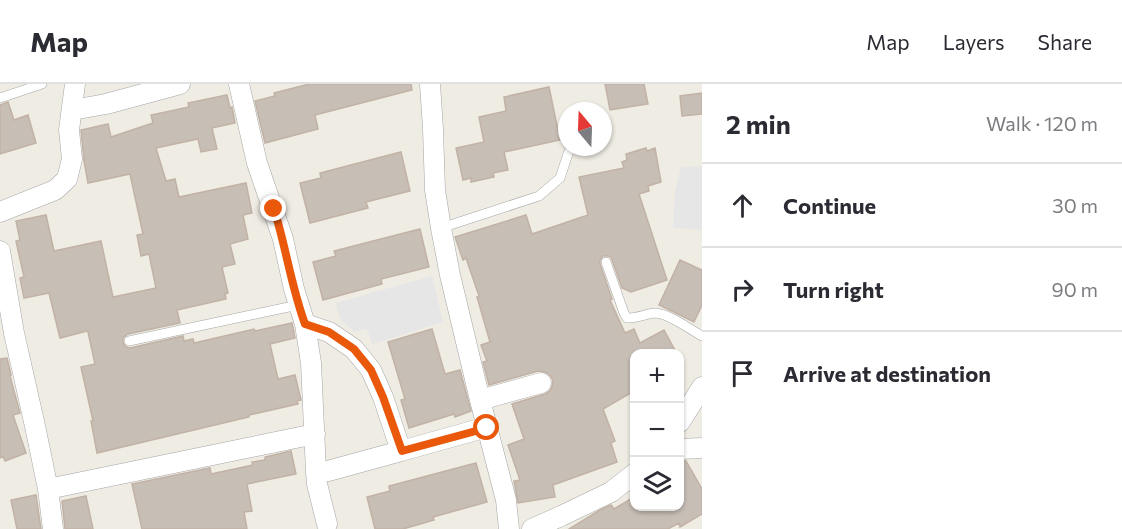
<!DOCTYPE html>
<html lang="en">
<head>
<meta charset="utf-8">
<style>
  :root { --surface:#fff; --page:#f2f2f3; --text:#2b2b33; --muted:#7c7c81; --line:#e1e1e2 }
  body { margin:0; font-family:Commissioner,sans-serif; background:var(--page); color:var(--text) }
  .controls { position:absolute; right:18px; bottom:18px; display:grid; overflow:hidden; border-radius:12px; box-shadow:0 2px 4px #0004 }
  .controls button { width:54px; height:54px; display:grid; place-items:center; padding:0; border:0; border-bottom:2px solid var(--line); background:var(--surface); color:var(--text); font:30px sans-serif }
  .compass { position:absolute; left:558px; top:18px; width:54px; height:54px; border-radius:50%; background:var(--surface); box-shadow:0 2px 4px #0004; rotate:341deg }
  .stop { position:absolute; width:18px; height:18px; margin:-14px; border:4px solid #ea580c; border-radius:50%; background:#fff }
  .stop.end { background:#ea580c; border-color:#fff; box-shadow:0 2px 6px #0008 }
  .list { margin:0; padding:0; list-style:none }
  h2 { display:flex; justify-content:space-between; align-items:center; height:78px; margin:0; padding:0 24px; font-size:26px }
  h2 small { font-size:20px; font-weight:400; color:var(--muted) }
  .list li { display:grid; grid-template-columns:39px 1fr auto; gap:18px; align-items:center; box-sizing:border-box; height:84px; padding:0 24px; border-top:2px solid var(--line) }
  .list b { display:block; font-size:22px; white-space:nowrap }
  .list em { font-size:20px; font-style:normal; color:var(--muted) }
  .icon { flex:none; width:33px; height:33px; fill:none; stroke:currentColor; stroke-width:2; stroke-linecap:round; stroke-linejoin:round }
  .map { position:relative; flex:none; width:702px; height:445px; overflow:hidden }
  header { display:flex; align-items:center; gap:36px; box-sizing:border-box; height:84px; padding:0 30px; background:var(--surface); border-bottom:2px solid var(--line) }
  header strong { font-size:28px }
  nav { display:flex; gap:33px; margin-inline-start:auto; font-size:21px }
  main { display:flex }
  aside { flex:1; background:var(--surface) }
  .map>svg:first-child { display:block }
  .parking { fill:#e6e6e6 }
  .building { fill:#c7beb6; stroke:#c2b2a5; stroke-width:1.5 }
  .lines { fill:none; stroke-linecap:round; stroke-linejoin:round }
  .service-casing { stroke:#a5a5a5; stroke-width:10 }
  .minor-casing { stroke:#a5a5a5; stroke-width:21 }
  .service { stroke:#fff; stroke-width:9 }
  .minor { stroke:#fff; stroke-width:20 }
  .route { stroke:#ea580c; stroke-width:8 }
</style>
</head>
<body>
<header>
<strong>Map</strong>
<nav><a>Map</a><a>Layers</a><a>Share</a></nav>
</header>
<main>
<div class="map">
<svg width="702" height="445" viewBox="0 0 702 445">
  <rect width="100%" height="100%" fill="#efece3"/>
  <path class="parking" d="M702 80V146L673 144 675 108 681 83 701 82Z
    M432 192 443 238 372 260 368 247 364 245 354 248 339 234 336 219Z"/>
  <path class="building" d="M309 0H411L412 6 315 31 318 45 265 59 255 17 275 12 274 9Z
    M605 0H644L648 20 610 26Z
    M549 3 560 56 504 68 508 86 493 89 494 93 471 98V94L463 96 456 64 484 58 479 33 506 27 504 13Z
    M702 9V30L682 32 680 12Z
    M227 11 230 24 232 23 235 39 212 44 217 65 201 68 198 55 156 64 166 97 175 95 179 113 246 99 252 129 243 131 248 155 230 160 235 180 222 183 228 209 225 210 226 215 177 226 180 239 128 250 123 254V259L126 263 130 264 183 252 184 257 193 255 194 259 254 245 255 247 292 239 295 254 270 260 278 295 295 291 301 316 297 317 298 320 249 331V333L97 369 91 337H93L81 283 95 280 88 248 87 247 60 254 49 209 24 214 20 194 24 193 16 157 20 156 16 137 46 131 54 167 101 157 113 213 156 204 149 170 141 172 137 151 143 150 130 90 88 99 84 77 81 46 108 40 111 53 153 39 151 31 189 23 188 19Z
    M8 18 14 36 28 31 36 59 0 70V21Z
    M646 64 647 67 655 64 661 98 648 102 649 107 639 110 667 196 631 208 622 204 611 173 608 172H603L600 176V180L612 215 610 216 625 249 634 245 640 259 664 246 677 270H634V307L603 325 615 357 611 359 617 378 553 401 555 413 518 419 514 397 520 396 508 361 524 355 512 320 545 310 550 307 552 303 553 296 549 290 545 288 538 287 489 301 483 278 487 277 481 261 490 258 477 213 479 212 466 174 463 176 455 153 526 131 532 150 588 131 579 93 624 84 622 78 627 76 626 70Z
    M401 68 410 107 366 118 368 124 310 139 300 99 321 94 320 89Z
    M420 145 429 183 381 195 382 200 323 216 313 178 336 172 334 167Z
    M680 176 702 186V221L694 238 659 221Z
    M432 245 445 290 460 286 471 327 455 333 454 330 409 344 401 316 405 315 388 258Z
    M7 274 11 291 10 292 20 329 13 331 26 369 5 377 3 372 0 374V275Z
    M291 367 296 390 247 400 252 427 244 428 247 445H142L132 400 210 384 211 390 253 381 252 378 265 376V373Z
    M680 377H686L702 405V430L680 443 679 439 668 445H569L600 426 611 421 614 425 634 413V423H680Z
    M476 379 487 418 433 433 434 436 403 445H375L367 413 390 407 389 402Z
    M36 411 41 445H17L11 416Z
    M86 412 93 445H65L62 417Z"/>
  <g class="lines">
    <g class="service-casing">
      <path id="service" d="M0 14 42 0
        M441 144 539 112 560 94 569 67
        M606 178 624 229 627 234C637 234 646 230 655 229 668 229 691 246 702 252
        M129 257 298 221"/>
    </g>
    <g class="minor-casing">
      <path id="minor" d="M239 0 257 79 283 155 294 205 305 240 311 279 316 388 328 387 401 367
        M430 0 433 45 435 106 441 144 450 191 480 316 506 416 509 445
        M72 26 106 20 180 0
        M0 128 55 106 67 95 72 75 69 46 75 0
        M0 167 14 249 35 342 48 405 53 445
        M305 240 329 248 354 265 371 286 383 313 401 367 487 343
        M480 316 541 299
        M680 338 702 303
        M680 365 702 364
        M316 388 317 400 327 440
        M48 405 315 350
        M532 445 561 432 611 408 634 390"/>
    </g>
    <use href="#service" class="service"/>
    <use href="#minor" class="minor"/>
  </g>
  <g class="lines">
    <path class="route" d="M274 125C286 163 291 202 305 240L329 248 354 265 371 286 383 313 402 367 487 344"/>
  </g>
</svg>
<div class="controls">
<button>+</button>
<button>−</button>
<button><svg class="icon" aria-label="layers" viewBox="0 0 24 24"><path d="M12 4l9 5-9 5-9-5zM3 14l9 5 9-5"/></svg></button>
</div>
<svg class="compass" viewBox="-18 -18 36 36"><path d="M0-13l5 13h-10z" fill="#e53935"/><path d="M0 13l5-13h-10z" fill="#7c7c81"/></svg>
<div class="stop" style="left:487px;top:344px"></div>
<div class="stop end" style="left:274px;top:125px"></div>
</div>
<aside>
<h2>2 min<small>Walk · 120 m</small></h2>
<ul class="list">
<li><svg class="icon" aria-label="ahead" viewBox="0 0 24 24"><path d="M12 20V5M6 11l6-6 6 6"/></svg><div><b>Continue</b></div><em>30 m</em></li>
<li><svg class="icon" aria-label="right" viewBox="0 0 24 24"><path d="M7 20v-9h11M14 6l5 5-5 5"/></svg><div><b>Turn right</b></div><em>90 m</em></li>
<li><svg class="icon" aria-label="arrive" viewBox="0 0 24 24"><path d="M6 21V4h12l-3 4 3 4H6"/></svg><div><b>Arrive at destination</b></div></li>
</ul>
</aside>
</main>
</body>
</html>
